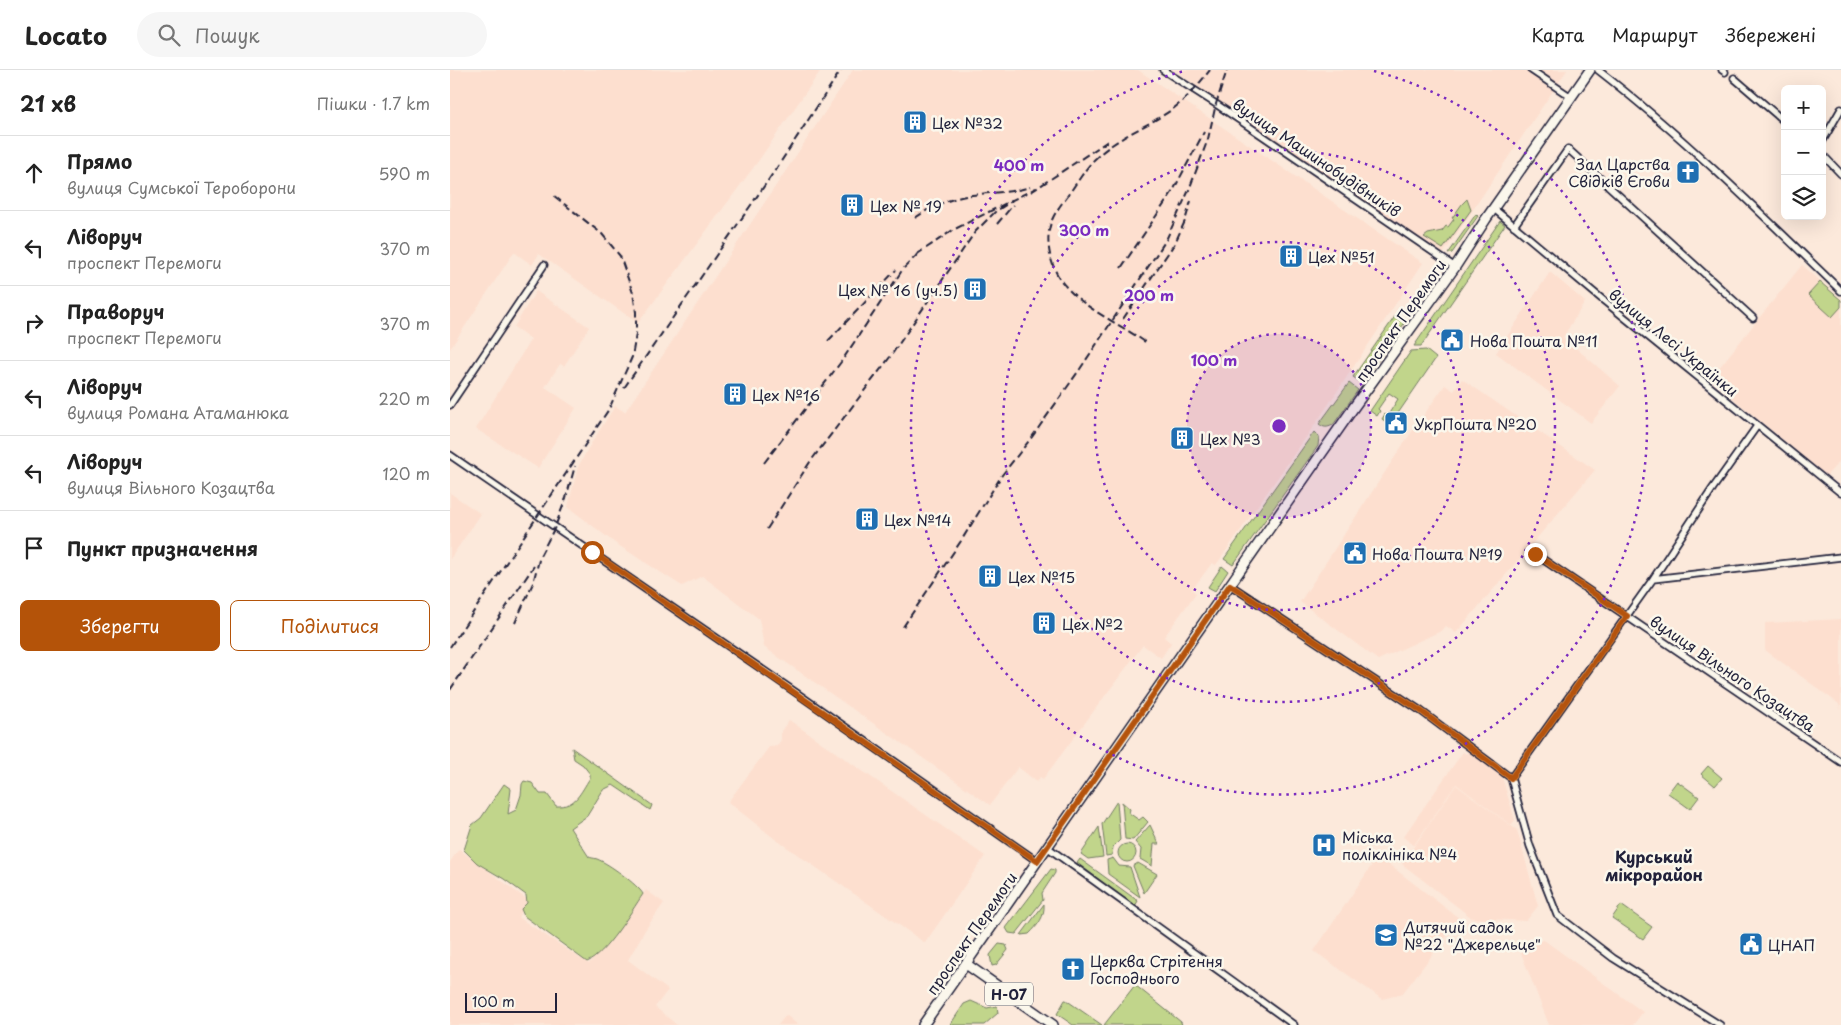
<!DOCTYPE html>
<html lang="uk">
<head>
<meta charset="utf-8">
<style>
  :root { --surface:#fff; --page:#f6f6f6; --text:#222; --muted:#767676; --line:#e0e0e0; --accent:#b45309 }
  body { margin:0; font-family:"Playpen Sans",sans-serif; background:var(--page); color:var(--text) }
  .controls { position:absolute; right:15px; top:15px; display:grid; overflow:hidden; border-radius:8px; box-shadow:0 5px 20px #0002 }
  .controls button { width:45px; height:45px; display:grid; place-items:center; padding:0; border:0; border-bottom:1px solid var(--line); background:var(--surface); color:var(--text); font:25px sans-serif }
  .scale { position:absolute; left:15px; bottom:12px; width:92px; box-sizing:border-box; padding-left:5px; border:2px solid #22223b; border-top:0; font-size:14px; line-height:18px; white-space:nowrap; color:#22223b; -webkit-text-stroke:4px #fbf7ec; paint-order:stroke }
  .stop { position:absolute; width:15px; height:15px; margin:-11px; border:4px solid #b45309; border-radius:50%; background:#fff }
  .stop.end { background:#b45309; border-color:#fff; box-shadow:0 1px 5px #0008 }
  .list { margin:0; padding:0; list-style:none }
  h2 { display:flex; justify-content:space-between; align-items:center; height:65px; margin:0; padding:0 20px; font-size:21px }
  h2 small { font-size:16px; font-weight:400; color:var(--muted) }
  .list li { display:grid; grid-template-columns:32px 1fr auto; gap:15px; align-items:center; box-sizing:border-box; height:75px; padding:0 20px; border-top:1px solid var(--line) }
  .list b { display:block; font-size:19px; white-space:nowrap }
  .list p { margin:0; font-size:16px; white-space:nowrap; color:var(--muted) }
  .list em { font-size:16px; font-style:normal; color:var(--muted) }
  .actions { display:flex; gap:10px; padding:15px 20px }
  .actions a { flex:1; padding:11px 0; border:1px solid var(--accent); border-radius:8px; text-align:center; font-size:18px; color:var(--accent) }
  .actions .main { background:var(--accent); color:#fff }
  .icon { flex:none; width:28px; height:28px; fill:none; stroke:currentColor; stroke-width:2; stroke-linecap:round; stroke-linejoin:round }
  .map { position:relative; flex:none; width:1391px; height:955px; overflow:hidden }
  header { display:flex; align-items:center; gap:30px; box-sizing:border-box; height:70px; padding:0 25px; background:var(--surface); border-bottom:1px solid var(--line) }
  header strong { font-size:24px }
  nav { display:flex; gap:28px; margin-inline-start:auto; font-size:18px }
  .search { width:350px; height:45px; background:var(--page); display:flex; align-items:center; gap:12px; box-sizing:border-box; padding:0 18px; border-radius:28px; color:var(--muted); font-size:19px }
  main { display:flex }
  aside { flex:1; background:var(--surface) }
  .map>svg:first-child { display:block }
  .built { fill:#fddfcf }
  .green { fill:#c1d58b; stroke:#727c63 }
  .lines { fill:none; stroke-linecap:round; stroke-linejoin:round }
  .street-casing { stroke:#22223b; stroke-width:9 }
  .primary-casing { stroke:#22223b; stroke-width:12 }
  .street { stroke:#fbf7ec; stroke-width:5.5 }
  .primary { stroke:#fbf7ec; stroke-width:9 }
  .rail { stroke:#22223b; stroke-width:2; stroke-dasharray:8 4; stroke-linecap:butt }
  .route { stroke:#b45309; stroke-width:6 }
  .ring { fill:none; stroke:#7b2cbf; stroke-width:2.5; stroke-dasharray:2.5 5 }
  .labels { text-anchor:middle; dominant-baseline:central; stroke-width:5; stroke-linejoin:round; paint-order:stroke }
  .shield { fill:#fbf7ec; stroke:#636270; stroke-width:1 }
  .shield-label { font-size:14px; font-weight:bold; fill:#22223b }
  .poi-label { font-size:15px; fill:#22223b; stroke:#fbf7ec; text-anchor:start }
  .street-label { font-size:15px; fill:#22223b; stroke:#fbf7ec }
  .neighbourhood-label { font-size:16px; font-weight:bold; fill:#22223b; stroke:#fbf7ec }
  .centre { fill:#7b2cbf; stroke:#fbf7ec; stroke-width:2.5 }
  .ring-label { font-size:15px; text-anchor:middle; font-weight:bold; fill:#7b2cbf; stroke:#fbf7ec; stroke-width:5; stroke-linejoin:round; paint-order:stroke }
</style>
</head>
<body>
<header>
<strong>Locato</strong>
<div class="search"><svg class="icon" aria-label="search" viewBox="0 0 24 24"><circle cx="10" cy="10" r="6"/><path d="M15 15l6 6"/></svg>Пошук</div>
<nav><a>Карта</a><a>Маршрут</a><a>Збережені</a></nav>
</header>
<main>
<aside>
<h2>21 хв<small>Пішки · 1.7 km</small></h2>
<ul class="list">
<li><svg class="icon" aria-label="ahead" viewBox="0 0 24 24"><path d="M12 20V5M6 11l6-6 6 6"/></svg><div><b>Прямо</b><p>вулиця Сумської Тероборони</p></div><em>590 m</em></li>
<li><svg class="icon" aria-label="left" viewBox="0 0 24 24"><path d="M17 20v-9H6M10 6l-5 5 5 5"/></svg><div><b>Ліворуч</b><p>проспект Перемоги</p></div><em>370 m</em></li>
<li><svg class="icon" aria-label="right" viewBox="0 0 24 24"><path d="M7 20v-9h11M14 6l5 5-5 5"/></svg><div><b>Праворуч</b><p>проспект Перемоги</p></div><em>370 m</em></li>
<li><svg class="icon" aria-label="left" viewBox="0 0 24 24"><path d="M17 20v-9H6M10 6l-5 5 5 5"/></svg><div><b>Ліворуч</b><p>вулиця Романа Атаманюка</p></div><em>220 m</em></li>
<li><svg class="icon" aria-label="left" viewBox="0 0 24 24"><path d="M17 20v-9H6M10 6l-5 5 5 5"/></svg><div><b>Ліворуч</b><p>вулиця Вільного Козацтва</p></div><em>120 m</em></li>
<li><svg class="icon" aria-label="arrive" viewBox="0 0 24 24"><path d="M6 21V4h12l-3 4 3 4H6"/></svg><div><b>Пункт призначення</b></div></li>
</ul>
<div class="actions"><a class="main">Зберегти</a><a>Поділитися</a></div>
</aside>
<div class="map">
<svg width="1391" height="955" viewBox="0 0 1391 955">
  <rect width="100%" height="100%" fill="#fce9db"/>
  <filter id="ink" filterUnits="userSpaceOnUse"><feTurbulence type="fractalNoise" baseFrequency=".02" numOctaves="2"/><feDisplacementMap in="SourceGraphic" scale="10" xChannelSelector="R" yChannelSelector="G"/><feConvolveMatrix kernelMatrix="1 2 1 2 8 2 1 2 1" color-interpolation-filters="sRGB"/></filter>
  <g filter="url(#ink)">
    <path class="built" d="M0 0H371L309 90 188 253 89 184 82 195 64 182 0 279Z
      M403 0H688L973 193 864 356 766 495 762 493 742 520 746 523 714 567 721 573 711 588 693 575 593 709 590 707 587 712 568 697 540 735 314 577 309 549 259 511 252 506 232 516 165 473 118 437 128 397 139 377 165 336 175 342Z
      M724 0H1117L991 187Z
      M1352 195 1391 229V390L1376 406 1260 309Z
      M1100 202 1135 232 1113 267 1170 316 1141 353 1046 283Z
      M86 221 139 257 114 296 110 294 95 317 126 338 88 398 26 359 81 269 64 257Z
      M1012 309 1145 400 1006 563 996 556 991 561 928 590 850 532 954 373 995 315 1004 321Z
      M0 423 31 444 0 489Z
      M1391 549V639L1389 634 1315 580V553Z
      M339 650 535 786 475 873 325 769 278 732 319 677 327 676 331 670V661Z
      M1018 681 1051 704 1065 750 1061 755 1006 714 964 775 953 767 1013 682 1016 684Z
      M1006 715 1067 760 1088 836 1076 851 1022 848 952 794Z
      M9 779 79 831 68 847 139 894 196 820 214 833 195 860 178 890 218 920 205 937 227 955H0V792Z
      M928 786 1010 849 952 924 932 929 864 881Z
      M1094 870 1193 942 1183 955H1099L1071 883 1078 872Z
      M336 945 348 955H328Z"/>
    <path class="green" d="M1017 129 1021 140 993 179 974 167 978 164 992 161 996 156 998 157 1004 149 1002 148 1012 134Z
      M1026 144 1028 146 1002 183 998 184Z
      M1050 151 1055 155 971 276H964Z
      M1370 212 1391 230V237L1382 247 1358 225Z
      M946 245 956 251 912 313 903 307Z
      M976 280 986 288 940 355 932 349 935 344 938 345 948 329 939 323 928 339 930 341 927 346 920 341 961 281Z
      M899 313 908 320 883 355C877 358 874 358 869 354Z
      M864 362 869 367 868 376 783 495 774 489Z
      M772 496 778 501 765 521 758 517Z
      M122 678 202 735 200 740 163 715 153 720 137 746 120 758 139 787C141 788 144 788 147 789 158 793 188 815 193 824 181 842 155 885 137 892L74 846 71 839 77 833 76 825 54 809 27 793 14 780 22 755 31 748 54 714 61 719 58 744 66 740 71 725 72 714 74 711 82 713 90 724H97L106 736C126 737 130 723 140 708V704L133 695 124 689Z
      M1258 696 1272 708 1265 716 1251 704Z
      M1227 711 1249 727 1240 739 1218 723Z
      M667 731 670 770 663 777 662 785 656 786 652 754Z
      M672 732 680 739 679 743 689 750 693 747 698 752 683 770 675 769Z
      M700 755 709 774H704L702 796 690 789 691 779 685 772Z
      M649 757 653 787 638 789 631 784Z
      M668 783a9 9 0 1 1 18 0a9 9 0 1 1-18 0Z
      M663 788 669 796 680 797 690 827 658 804 657 790Z
      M630 789 688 831 685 836 627 793Z
      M688 793 707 804 694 823 683 796Z
      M601 799 605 800V803L592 823 593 830 566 864 559 863 556 858Z
      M594 834C595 847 588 855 579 864L571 865Z
      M1171 835 1202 857 1193 869 1162 848Z
      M549 874 556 875 558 880 546 895 542 896 540 885Z
      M685 915 731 952 732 955H654Z
      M615 930H616L652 955H623L607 944Z
      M521 931 537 938 547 936 548 943 534 955H500L514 934Z"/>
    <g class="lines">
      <g class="street-casing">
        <path id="street" d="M713 0 766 34 1005 197
          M1081 0 1121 27
          M1148 0C1234 67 1313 145 1391 221
          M1272 0 1275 2
          M1284 8 1335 52
          M1372 72 1391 39
          M1372 84 1391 104
          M1043 138 1153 230 1391 423
          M1064 156 1118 79 1303 248
          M0 335 94 195
          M0 385 348 624 587 791
          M1085 484 1391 692
          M1203 509 1263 418 1307 356
          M780 515 971 641 1061 708
          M597 777 844 955
          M1270 955 1163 888 1107 845 1080 776 1061 708 1203 509 1391 487"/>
      </g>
      <g class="primary-casing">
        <path id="primary" d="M516 894 603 955
          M473 955 904 337 1005 197 1036 149 1140 0"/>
      </g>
      <use href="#street" class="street"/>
      <use href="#primary" class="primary"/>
      <path class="rail" d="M581 122 658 71
        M465 148C482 136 501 128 522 125 542 122 561 123 580 117
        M547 154 563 135
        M466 185 503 160 586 118
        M671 198 723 121 754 62
        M673 249 725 173 735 151 741 131
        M378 271 446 200
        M695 272C669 253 633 239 612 212 600 196 594 169 602 150 607 138 618 126 625 115 632 106 637 96 646 88 666 68 696 57 720 41 736 30 748 15 760 0
        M174 318 326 99 391 0
        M314 393 391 292 453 199 472 180
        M317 459 360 392 440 287 525 162 546 141 562 131
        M65 553 83 513 90 486 105 457 116 428 125 396
        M453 557 511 471 552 405 582 367 630 299 716 170 739 120 758 69 766 34 777 0
        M0 577 159 339 182 287 186 264V242L183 223 170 186 152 164 103 125
        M0 620 84 496"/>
    </g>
  </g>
  <g class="lines" filter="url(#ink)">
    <path class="route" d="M142 482 587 791 780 515 971 641 1061 708 1177 546 1085 484"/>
  </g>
  <circle cx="829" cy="356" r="92" fill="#7b2cbf" fill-opacity=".12"/>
  <g class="ring">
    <circle cx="829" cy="356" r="92"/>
    <circle cx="829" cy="356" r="184"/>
    <circle cx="829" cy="356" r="276"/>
    <path d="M924 1A368 368 0 1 1 734 1"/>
  </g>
  <defs>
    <g id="building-square" transform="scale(1.25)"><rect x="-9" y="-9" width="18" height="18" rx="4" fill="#1f6fb2" stroke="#fbf7ec"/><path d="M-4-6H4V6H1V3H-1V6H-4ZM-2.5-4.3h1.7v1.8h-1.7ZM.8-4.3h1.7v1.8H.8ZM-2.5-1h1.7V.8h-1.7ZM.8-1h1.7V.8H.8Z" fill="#fff"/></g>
    <g id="church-square" transform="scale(1.25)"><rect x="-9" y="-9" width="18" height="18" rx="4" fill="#1f6fb2" stroke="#fbf7ec"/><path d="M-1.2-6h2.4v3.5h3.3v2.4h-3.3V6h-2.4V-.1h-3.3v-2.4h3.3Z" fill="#fff"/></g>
    <g id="civic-square" transform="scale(1.25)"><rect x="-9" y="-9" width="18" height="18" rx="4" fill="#1f6fb2" stroke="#fbf7ec"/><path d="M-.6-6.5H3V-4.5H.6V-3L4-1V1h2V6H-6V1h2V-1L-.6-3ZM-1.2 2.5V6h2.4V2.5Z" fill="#fff"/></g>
    <g id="hospital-square" transform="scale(1.25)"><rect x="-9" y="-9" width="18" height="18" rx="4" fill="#1f6fb2" stroke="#fbf7ec"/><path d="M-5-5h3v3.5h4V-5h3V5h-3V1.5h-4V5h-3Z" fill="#fff"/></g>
    <g id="school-square" transform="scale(1.25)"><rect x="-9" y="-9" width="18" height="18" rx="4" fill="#1f6fb2" stroke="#fbf7ec"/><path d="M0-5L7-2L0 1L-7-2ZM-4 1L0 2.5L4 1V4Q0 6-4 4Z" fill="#fff"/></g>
  </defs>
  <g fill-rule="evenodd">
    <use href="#building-square" x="465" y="52"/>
    <use href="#church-square" x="1238" y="102"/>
    <use href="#building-square" x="402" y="135"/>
    <use href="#building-square" x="841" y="186"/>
    <use href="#building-square" x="525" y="219"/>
    <use href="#civic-square" x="1002" y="270"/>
    <use href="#building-square" x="285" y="324"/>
    <use href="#civic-square" x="946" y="353"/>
    <use href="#building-square" x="732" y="368"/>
    <use href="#building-square" x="417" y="449"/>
    <use href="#civic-square" x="905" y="483"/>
    <use href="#building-square" x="540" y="506"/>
    <use href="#building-square" x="594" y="553"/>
    <use href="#hospital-square" x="874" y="775"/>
    <use href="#school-square" x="936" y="865"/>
    <use href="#civic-square" x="1301" y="874"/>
    <use href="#church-square" x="623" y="899"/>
  </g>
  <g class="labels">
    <rect class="shield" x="535" y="912.5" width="48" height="23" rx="4"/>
    <g class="shield-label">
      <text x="559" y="924">Н-07</text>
    </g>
    <g class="poi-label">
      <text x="482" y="52">Цех №32</text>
      <text x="1220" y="93" text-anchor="end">Зал Царства<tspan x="1220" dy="17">Свідків Єгови</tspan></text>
      <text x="420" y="135">Цех № 19</text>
      <text x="858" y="186">Цех №51</text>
      <text x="508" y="219" text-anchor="end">Цех № 16 (уч.5)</text>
      <text x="1020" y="270">Нова Пошта №11</text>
      <text x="302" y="324">Цех №16</text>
      <text x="964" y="353">УкрПошта №20</text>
      <text x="750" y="368">Цех №3</text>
      <text x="434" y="449">Цех №14</text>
      <text x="922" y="483">Нова Пошта №19</text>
      <text x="558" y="506">Цех №15</text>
      <text x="612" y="553">Цех №2</text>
      <text x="892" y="766">Міська<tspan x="892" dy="17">поліклініка №4</tspan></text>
      <text x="954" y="856">Дитячий садок<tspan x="954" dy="17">№22 "Джерельце"</tspan></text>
      <text x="1318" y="874">ЦНАП</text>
      <text x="640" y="890">Церква Стрітення<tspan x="640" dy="17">Господнього</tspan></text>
    </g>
    <g class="street-label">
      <text transform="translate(867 87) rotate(34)">вулиця Машинобудівників</text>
      <text transform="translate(950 250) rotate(-55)">проспект Перемоги</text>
      <text transform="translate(1224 272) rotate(39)">вулиця Лесі Українки</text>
      <text transform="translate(1283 603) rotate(34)">вулиця Вільного Козацтва</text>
      <text transform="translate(521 863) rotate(-55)">проспект Перемоги</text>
    </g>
    <g class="neighbourhood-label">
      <text x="1204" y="786">Курський<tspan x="1204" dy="18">мікрорайон</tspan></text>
    </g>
  </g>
  <circle cx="829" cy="356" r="8" class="centre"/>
  <g class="ring-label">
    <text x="569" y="101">400 m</text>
    <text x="634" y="166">300 m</text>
    <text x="699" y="231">200 m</text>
    <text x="764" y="296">100 m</text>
  </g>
</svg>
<div class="controls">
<button>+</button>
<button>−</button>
<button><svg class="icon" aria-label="layers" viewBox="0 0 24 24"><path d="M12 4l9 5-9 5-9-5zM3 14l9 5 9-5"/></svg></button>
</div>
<div class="scale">100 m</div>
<div class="stop" style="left:142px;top:482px"></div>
<div class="stop end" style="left:1085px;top:484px"></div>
</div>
</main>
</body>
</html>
